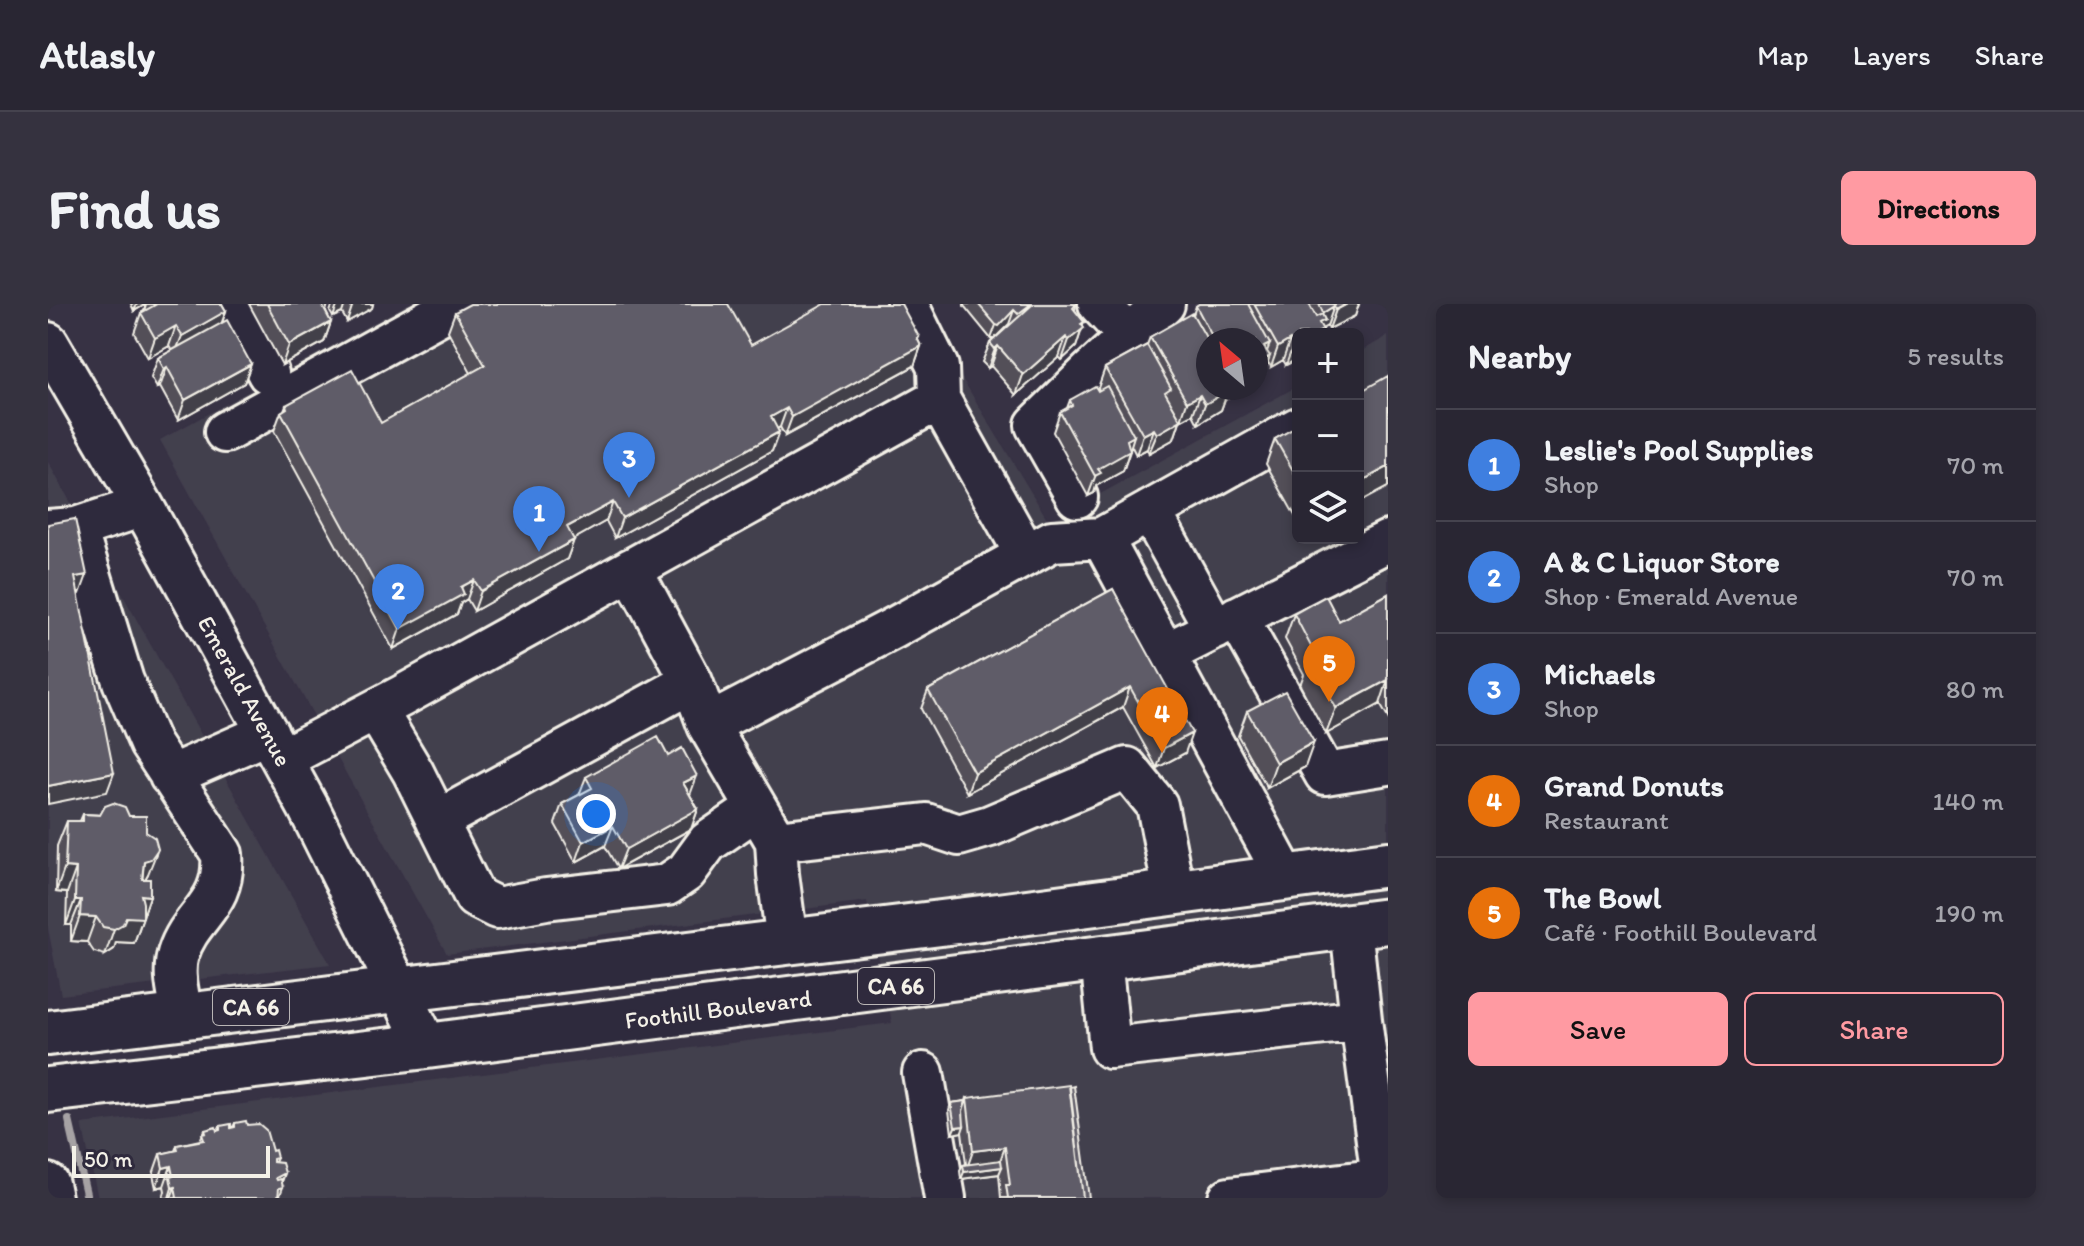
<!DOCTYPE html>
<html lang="en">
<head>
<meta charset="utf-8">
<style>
  :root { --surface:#292633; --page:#35323f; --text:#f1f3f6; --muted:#a5a5ac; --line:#45434e; --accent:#ff9aa2 }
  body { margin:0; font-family:Itim,sans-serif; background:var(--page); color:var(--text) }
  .controls { position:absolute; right:24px; top:24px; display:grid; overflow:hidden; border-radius:12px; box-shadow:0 4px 12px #0003 }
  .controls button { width:72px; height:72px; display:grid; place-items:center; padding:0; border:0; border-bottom:2px solid var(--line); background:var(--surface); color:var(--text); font:40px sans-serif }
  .compass { position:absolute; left:1148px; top:24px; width:72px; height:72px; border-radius:50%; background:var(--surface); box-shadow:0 4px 12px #0003; rotate:331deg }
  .scale { position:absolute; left:24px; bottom:20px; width:198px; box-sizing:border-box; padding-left:8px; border:4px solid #f4f1e8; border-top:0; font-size:22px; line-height:28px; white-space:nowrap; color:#f4f1e8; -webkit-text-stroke:6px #2f2a3d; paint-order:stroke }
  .you { position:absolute; left:548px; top:510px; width:28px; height:28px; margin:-20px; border:6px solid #fff; border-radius:50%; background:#1a73e8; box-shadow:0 0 0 12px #1a73e833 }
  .badge { display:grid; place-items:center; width:52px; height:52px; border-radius:50%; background:var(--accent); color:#fff; font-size:26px; font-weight:700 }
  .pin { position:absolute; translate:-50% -66px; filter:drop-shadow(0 2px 4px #0008) }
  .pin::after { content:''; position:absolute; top:42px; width:28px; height:24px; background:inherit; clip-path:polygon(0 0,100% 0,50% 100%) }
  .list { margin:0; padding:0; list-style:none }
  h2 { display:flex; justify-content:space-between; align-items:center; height:104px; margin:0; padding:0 32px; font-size:34px }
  h2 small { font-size:26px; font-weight:400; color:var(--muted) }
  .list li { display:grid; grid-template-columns:52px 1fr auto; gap:24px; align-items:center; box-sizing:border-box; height:112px; padding:0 32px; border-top:2px solid var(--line) }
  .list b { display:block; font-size:30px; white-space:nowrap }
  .list p { margin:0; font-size:26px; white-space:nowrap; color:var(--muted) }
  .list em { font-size:26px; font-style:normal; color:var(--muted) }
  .actions { display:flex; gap:16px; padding:24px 32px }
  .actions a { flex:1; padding:18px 0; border:2px solid var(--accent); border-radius:12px; text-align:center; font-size:28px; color:var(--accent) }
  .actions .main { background:var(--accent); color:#111 }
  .icon { flex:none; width:44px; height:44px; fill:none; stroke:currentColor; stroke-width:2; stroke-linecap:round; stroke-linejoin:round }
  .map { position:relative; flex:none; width:1340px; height:894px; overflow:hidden; border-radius:12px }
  header { display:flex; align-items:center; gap:48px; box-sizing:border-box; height:112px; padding:0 40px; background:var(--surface); border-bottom:2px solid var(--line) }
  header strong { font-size:38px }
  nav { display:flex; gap:44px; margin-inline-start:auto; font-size:28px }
  .intro { display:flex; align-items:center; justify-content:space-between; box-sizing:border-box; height:192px; padding:0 48px }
  h1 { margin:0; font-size:56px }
  .button { padding:20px 36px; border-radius:12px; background:var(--accent); color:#111; font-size:28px; font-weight:700 }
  main { display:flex; gap:48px; padding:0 48px }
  aside { flex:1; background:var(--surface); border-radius:12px; box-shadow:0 4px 12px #0003 }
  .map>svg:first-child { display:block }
  .built { fill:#433f4e }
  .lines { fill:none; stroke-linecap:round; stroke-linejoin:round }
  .stream { stroke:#a6a2a4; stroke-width:8 }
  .minor-casing { stroke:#f4f1e8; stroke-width:46 }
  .major-casing { stroke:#f4f1e8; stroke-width:50 }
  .minor { stroke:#2f2a3d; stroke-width:40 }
  .major { stroke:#2f2a3d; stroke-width:44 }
  .wall { fill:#524f59; stroke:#f4f1e8; stroke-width:2 }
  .shaded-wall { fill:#424048; stroke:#f4f1e8; stroke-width:2 }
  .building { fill:#5f5c67; stroke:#f4f1e8; stroke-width:2 }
  .labels { text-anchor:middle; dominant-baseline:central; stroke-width:6; stroke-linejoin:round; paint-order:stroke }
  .shield { fill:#2f2a3d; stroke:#b9b5b5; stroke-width:2 }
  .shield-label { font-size:22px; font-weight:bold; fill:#f4f1e8 }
  .street-label { font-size:24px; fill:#f4f1e8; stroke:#2f2a3d }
</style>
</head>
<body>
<header>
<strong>Atlasly</strong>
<nav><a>Map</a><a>Layers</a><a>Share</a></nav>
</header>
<div class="intro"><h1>Find us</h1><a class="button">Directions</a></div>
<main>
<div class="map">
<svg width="1340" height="894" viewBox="0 0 1340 894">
  <rect width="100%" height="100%" fill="#373244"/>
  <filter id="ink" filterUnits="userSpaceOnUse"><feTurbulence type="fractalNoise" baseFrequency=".0125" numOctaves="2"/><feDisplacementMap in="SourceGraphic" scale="16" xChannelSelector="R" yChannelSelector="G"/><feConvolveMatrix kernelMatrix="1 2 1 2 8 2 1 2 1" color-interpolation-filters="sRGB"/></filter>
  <g filter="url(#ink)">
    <path class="built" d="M360 0H869L1001 218 1250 82V234H1310V49L1340 32V894H50L34 820 844 719 819 597 399 650 112 136Z
      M0 158 282 660 13 691 0 624Z"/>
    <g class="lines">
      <path class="stream" d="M21 816 39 894"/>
      <g class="minor-casing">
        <path id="minor" d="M184 0 220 69
          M859 0 890 63 891 95 978 251
          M1051 0 1081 32
          M0 39 95 202 261 505 379 742
          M177 128 410 0
          M1029 193 988 121 1042 68 1116 0
          M1102 207 1167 325
          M28 224 75 377 102 440 174 550C178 602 143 609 130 650 124 670 131 691 134 711
          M0 226 28 224 95 202
          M1054 234 1250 124
          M583 265 644 378 660 421 728 537 730 570 739 638
          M1189 313 1277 470 1340 460
          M1117 350 1340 237
          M328 406 365 468 427 593 449 604 498 595 619 581 638 568 660 538 708 505
          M660 421 846 324 1004 237 1054 234 1238 574
          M234 455 354 392 891 95
          M122 472 220 429
          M389 517 644 378
          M728 537 878 520 911 531 942 522 1079 464 1109 501 1126 588
          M1053 654 1062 744 1313 716 1303 622
          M1313 716 1334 875 1340 874
          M875 769 897 894
          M0 880 3 894
          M1181 894 1334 875"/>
      </g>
      <g class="major-casing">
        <path id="major" d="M0 729 950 612 1340 560
          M0 786 379 742 1340 617"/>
      </g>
      <use href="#minor" class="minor"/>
      <use href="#major" class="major"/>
    </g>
    <path class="wall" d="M83 0H174L178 7 174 19 203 60 196 79 130 116 112 83 109 84 103 74 110 54 124 47 121 42 100 54 86 29 93 9 96 7 98 0 86 7Z
      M201 0H280L278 8 283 18 276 38 234 61Z
      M285 0H325L324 4 299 18 294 9 285 13 282 8Z
      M916 0H1028L1027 6 1035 22 1028 43 1014 56 1011 53 968 91 943 62 940 64 934 58 942 39 945 35H943L916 2Z
      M1151 0H1311L1307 12 1281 25 1279 22 1274 25 1273 30H1250V55L1238 61 1235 56 1223 63 1220 58 1215 72 1208 76V36H1160V84H1190L1188 89 1179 94 1178 92 1173 106 1150 120 1145 110 1132 117 1126 135 1101 149 1099 145 1088 151 1083 141 1082 147 1075 167 1048 182 1046 189 1040 192 1005 128 1012 108 1019 104 1022 96 1051 86 1050 84 1057 64 1099 41 1102 33 1145 11 1148 2Z
      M407 8 703 41 870 36 873 42 866 62 737 132 732 123 729 125 724 147 567 234 558 217 526 235 519 255 426 307 419 295 413 299 409 310 345 345 226 127 233 108 236 106 238 101 333 119 423 69 400 27Z
      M1250 122V217L1218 160 1227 135Z
      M1065 285 1137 449 1109 464 1075 403 919 489 873 405 880 386Z
      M1340 290V414L1332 400 1278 430 1252 381 1256 370 1237 335 1246 310 1291 317Z
      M1199 407 1257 463 1219 484 1190 432Z
      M538 473 642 491 650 505 643 525 570 565 557 542 528 558 507 520 514 500 531 491Z
      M35 510 81 512 98 528 100 570 97 575 102 592 95 614 86 639 68 638 66 645 57 651 46 648 39 638 23 637V621H18L19 589 8 588 9 542 19 517H32Z
      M919 794 1041 894H953L951 870 913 875 912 867 915 861 918 860 914 828 904 830 901 806 903 799 918 797Z
      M187 819 199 821 224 847 229 854 227 858 237 869 234 878 231 894H115L117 887 116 882 108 884 105 870 112 850 127 847 129 841 152 836 157 826H170L172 822 185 823Z"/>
    <path class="shaded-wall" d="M89 0H98L86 7Z
      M290 0H297L294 9 285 13Z
      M305 0H325L324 4 299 18Z
      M1299 0H1311L1307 12 1281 25 1288 6Z
      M1286 2 1279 22 1274 25 1275 26 1273 30H1267L1275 9Z
      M966 6 961 20 946 35H943L948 21Z
      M178 7 171 26 126 52 134 32Z
      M283 18 276 38 234 61 241 41Z
      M1036 18 1028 43 1014 56 1021 36Z
      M128 22 121 42 100 54 107 34Z
      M871 33 866 46 873 42 866 62 737 132 744 113Z
      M1018 33 1011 53 968 91 975 71Z
      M1242 36 1235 56 1223 63 1230 43Z
      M1250 39V55L1238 61 1245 42Z
      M1222 40 1216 55 1222 52 1215 72 1208 76V60L1216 43Z
      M950 42 943 62 940 64 947 45Z
      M203 60 196 79 130 116 137 96Z
      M119 63 112 83 109 84 116 65Z
      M1183 84H1190L1188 89 1179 94Z
      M1180 87 1173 106 1150 120 1157 100Z
      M1152 91 1145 110 1132 117 1126 135 1101 149 1109 130 1133 116 1139 98Z
      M739 104 732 123 716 132 723 113Z
      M1106 125 1099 145 1088 151 1095 131Z
      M731 128 724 147 567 234 574 214Z
      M1086 132 1075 167 1048 182 1046 189 1040 192 1050 165 1079 136Z
      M1340 163V183L1310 199V179Z
      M565 198 558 217 512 243 519 223Z
      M526 236 519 255 426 307 433 287Z
      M39 271 32 290 20 293 27 273Z
      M426 276 419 295 413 299 409 310 345 345 352 325 413 283Z
      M1340 376 1332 400 1278 430 1288 404Z
      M1082 383 1075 403 919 489 926 469Z
      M1144 429 1137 449 1109 464 1116 444Z
      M1266 438 1257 463 1219 484 1228 459Z
      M66 469 59 488 0 500V482Z
      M649 472 642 491 635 479Z
      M650 505 643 525 570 565 578 545Z
      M565 522 557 542 528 558 535 538Z
      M110 545 100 570 94 580 96 557Z
      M17 563 28 564 19 589 8 588Z
      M93 591 102 592 86 639 68 638 66 645 57 651 66 625Z
      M27 596H33L23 621H18Z
      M32 612 48 613 39 638 23 637Z
      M916 822 914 828 904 830 907 823Z
      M957 843 950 862 918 867 925 847Z
      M123 862 116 882 108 884 115 864Z
      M954 863 951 870 913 875 916 868Z
      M237 869 231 884 235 883 231 894 228 874Z
      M127 883 123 894H121L124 884Z"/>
    <path class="building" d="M109 0H174L178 7 134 32 128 22 107 34 93 9Z
      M219 0H280L275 3 283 18 241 41Z
      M422 0H680L703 41 777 0H853L871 33 869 34 873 42 744 113 739 104 723 113 731 128 574 214 565 198 519 223 526 236 433 287 426 276 413 283 416 290 352 325 233 108 239 104 238 101 304 65 333 119 437 61 407 8Z
      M930 0H983L970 10 966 6 951 22 948 21Z
      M985 0H1028L1025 4 1036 18 1033 20 1036 24 1021 36 1018 33 975 71 950 42 947 45 942 39Z
      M1151 0H1200L1222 40 1216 43 1222 52 1208 60V36H1166L1148 2Z
      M1206 0H1261L1268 13 1274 10 1277 16 1271 19 1275 26 1269 29 1270 30H1250V39L1245 42 1242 36 1230 43Z
      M1271 0H1299L1288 6 1286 2 1275 9Z
      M1144 9 1160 37V41L1156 43 1160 50V84H1179L1180 87 1157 100 1152 91 1139 98 1102 33Z
      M179 16 203 60 137 96 119 63 116 65 110 54Z
      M1099 41 1123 84 1117 88 1133 116 1109 130 1106 125 1095 131 1057 64Z
      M1340 72V163L1310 179V89Z
      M1047 82 1050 87 1059 82 1086 132 1079 136 1082 147 1050 165 1053 169 1047 172 1012 108 1024 101 1022 96Z
      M1250 122V175L1227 135Z
      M27 215 39 271 27 273 66 469 0 482V220Z
      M1065 285 1144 429 1116 444 1082 383 926 469 880 386Z
      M1340 290V376L1288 404 1261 356 1268 352 1246 310 1278 292 1291 317Z
      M1237 387 1266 438 1228 459 1199 407Z
      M610 433 620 452 634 444 649 472 635 479 650 505 578 545 565 522 535 538 514 500 544 484 538 473Z
      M65 499 77 503 81 512H98V528L107 534 110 545 103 555 96 557 94 575H102V592L93 591 95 599V614L78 613 75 620 66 625 55 623 48 613 32 612 33 596H27L28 564 17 563 19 517H35V510L52 511 57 502Z
      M1021 781 1035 894H960L958 881H962L957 843 925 847 919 794Z
      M1026 782 1041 894H1035L1022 783Z
      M918 797 915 807 916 822 907 823 903 799Z
      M198 817 199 821 211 820 218 826 224 847 227 846 229 854 225 855V858L234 859 237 869 228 874 229 876 233 875 235 883 231 884 230 894H129L127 883 124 884 122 873 125 872 123 862 115 864 112 850 130 846 129 841 156 836 154 830 158 829 157 826 168 823 169 827 172 826V822L183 820V824L187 823V819Z
      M953 856 954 863 916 868 915 861Z"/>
  </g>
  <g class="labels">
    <g class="shield">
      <rect x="810" y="664" width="76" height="36" rx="6"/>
      <rect x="165" y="685" width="76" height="36" rx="6"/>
    </g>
    <g class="shield-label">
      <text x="848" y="682">CA 66</text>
      <text x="203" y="703">CA 66</text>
    </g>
    <g class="street-label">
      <text transform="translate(197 387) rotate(61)">Emerald Avenue</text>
      <text transform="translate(670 705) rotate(-7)">Foothill Boulevard</text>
    </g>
  </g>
</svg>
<div class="controls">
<button>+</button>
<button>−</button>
<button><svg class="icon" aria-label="layers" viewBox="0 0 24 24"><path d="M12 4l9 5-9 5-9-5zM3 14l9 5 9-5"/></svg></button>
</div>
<svg class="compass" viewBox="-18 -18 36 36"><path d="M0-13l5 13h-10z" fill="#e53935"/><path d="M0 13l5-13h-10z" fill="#a5a5ac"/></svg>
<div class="scale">50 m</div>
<div class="you"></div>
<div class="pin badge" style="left:491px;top:248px;background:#3f7fe0">1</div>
<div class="pin badge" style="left:350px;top:326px;background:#3f7fe0">2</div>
<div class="pin badge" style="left:581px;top:194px;background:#3f7fe0">3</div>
<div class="pin badge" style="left:1114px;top:449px;background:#e8710a">4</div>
<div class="pin badge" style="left:1281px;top:398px;background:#e8710a">5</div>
</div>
<aside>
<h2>Nearby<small>5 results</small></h2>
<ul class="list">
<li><span class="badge" style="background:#3f7fe0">1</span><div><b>Leslie's Pool Supplies</b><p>Shop</p></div><em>70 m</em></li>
<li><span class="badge" style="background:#3f7fe0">2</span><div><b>A &amp; C Liquor Store</b><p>Shop · Emerald Avenue</p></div><em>70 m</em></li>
<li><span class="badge" style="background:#3f7fe0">3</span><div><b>Michaels</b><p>Shop</p></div><em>80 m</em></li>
<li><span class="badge" style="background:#e8710a">4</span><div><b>Grand Donuts</b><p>Restaurant</p></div><em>140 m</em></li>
<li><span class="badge" style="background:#e8710a">5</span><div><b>The Bowl</b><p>Café · Foothill Boulevard</p></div><em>190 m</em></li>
</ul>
<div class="actions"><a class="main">Save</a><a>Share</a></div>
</aside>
</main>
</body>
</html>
